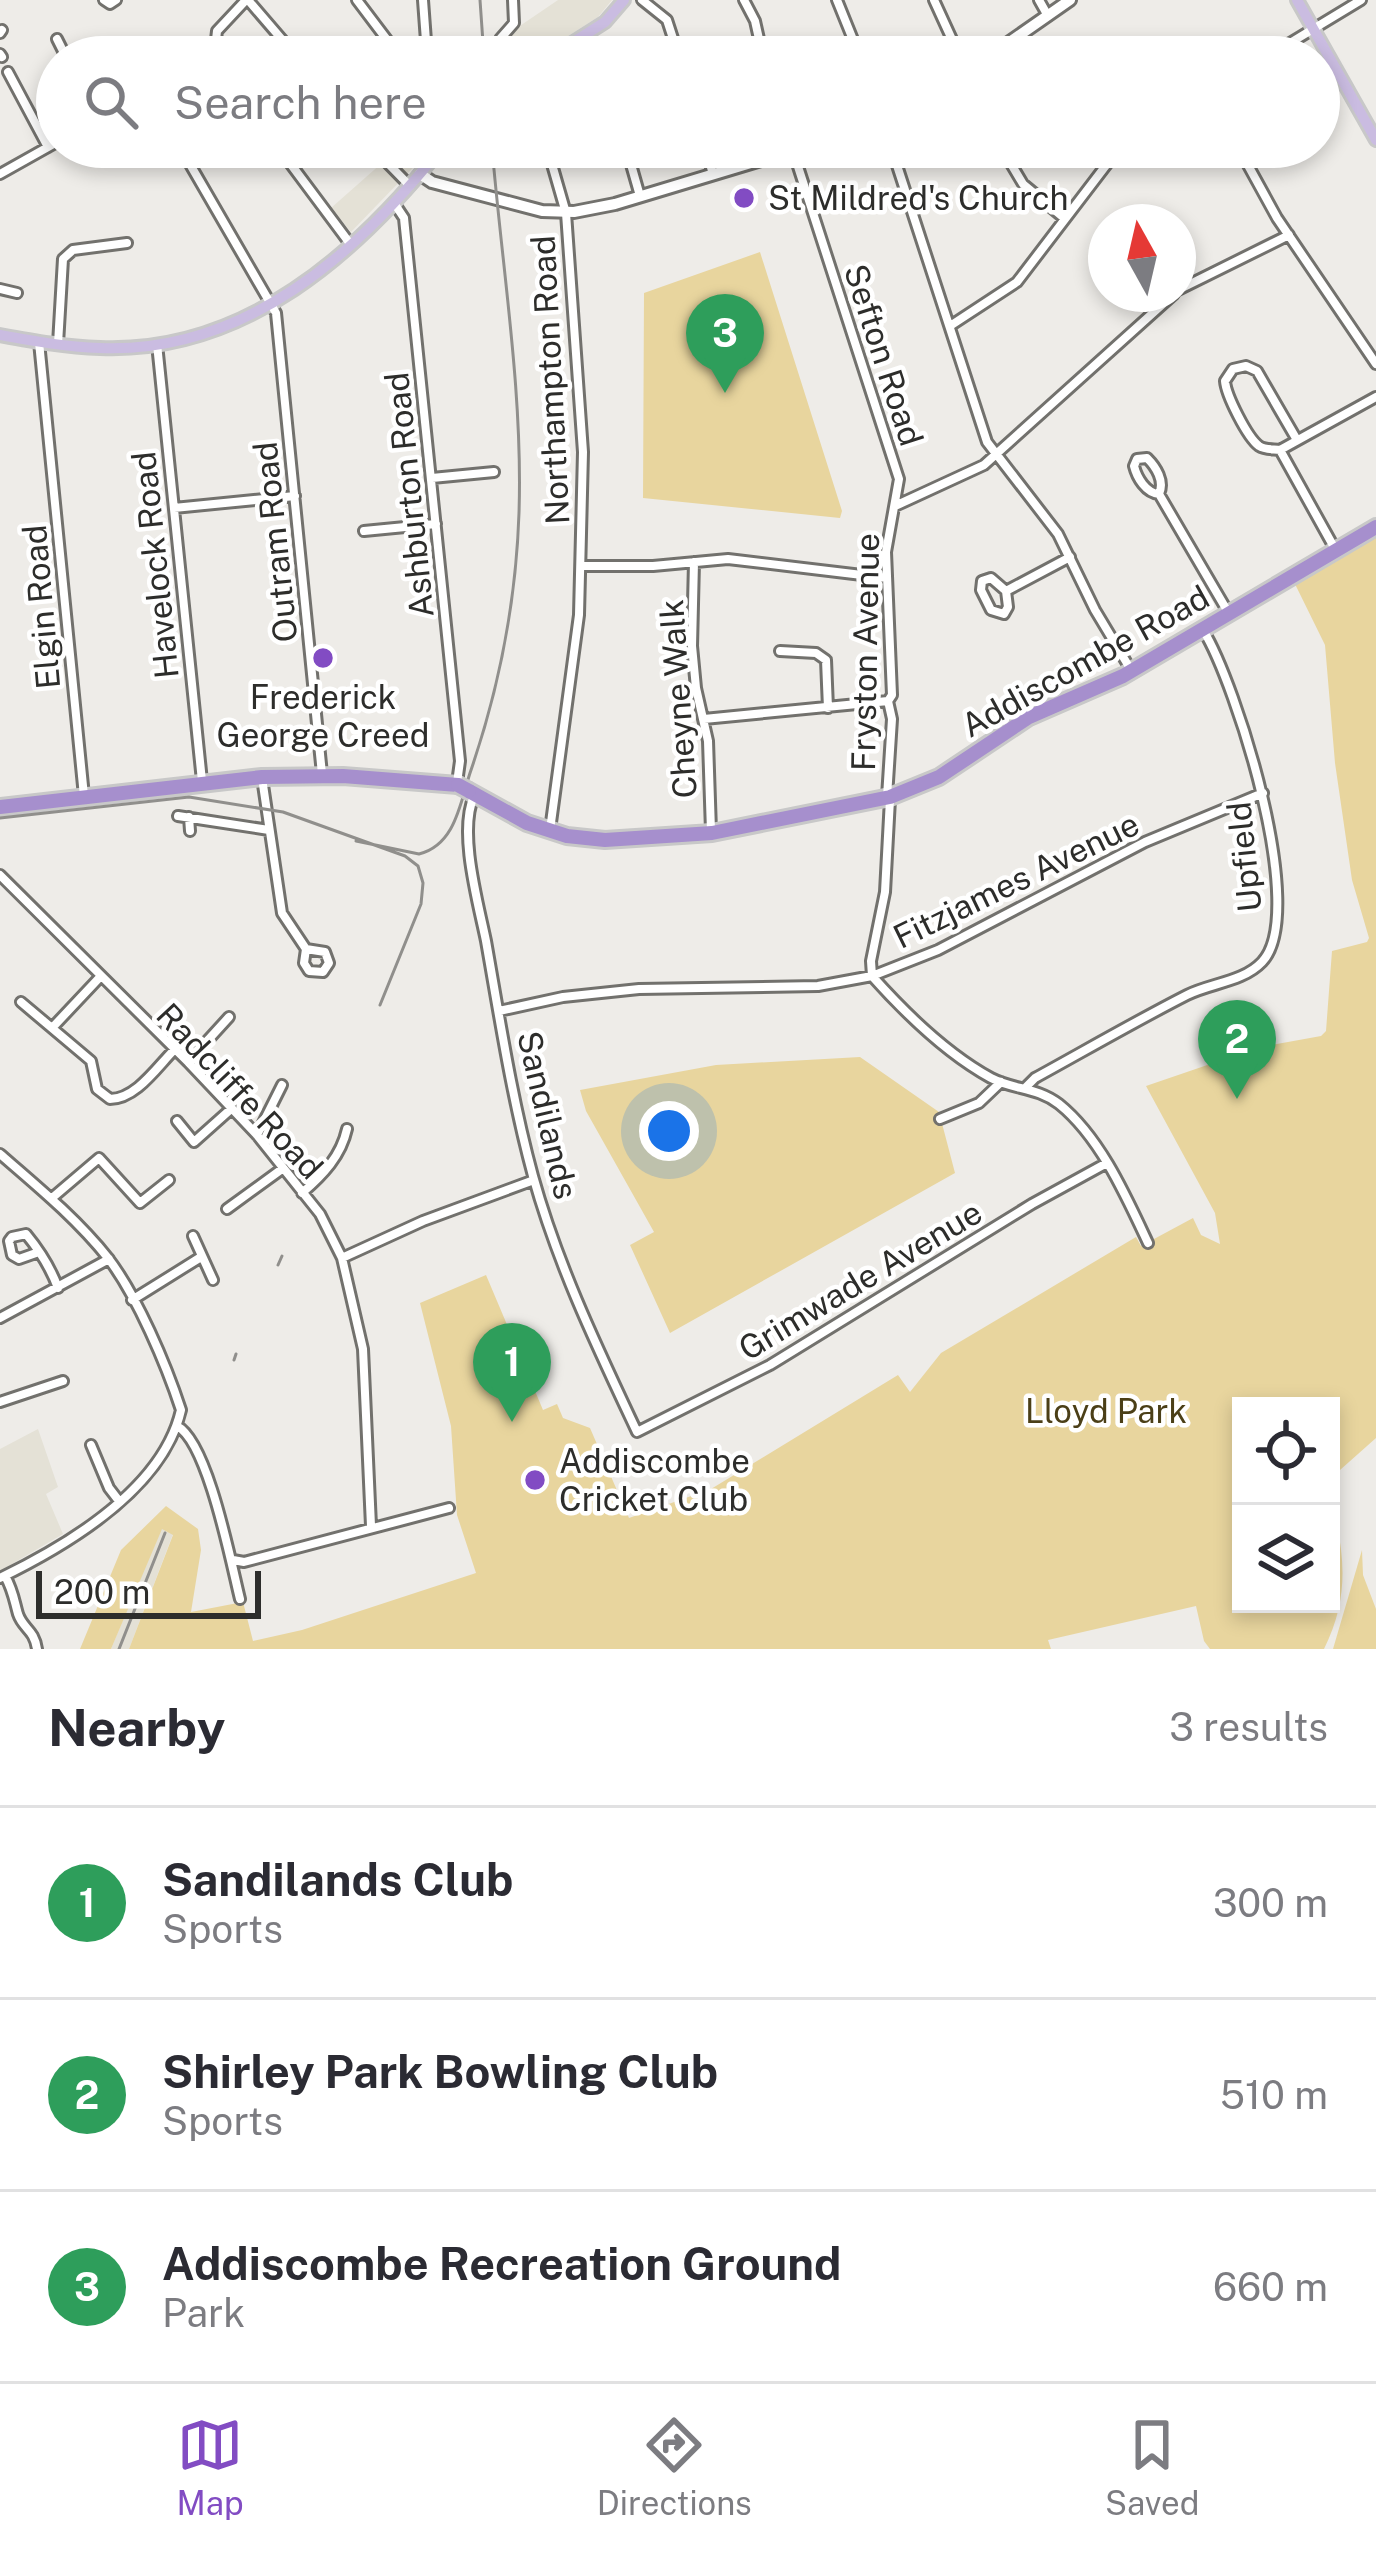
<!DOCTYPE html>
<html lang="en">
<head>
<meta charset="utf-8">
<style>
  :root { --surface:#fff; --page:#f2f2f3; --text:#2b2b33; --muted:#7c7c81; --line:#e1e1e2; --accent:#824cc3 }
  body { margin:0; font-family:"Public Sans",sans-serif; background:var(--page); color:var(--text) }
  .controls { position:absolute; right:36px; bottom:36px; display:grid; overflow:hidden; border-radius:0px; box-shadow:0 6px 18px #0003 }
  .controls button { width:108px; height:108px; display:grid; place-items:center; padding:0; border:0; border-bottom:3px solid var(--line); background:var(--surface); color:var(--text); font:60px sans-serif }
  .compass { position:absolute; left:1088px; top:204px; width:108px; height:108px; border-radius:50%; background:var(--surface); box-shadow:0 6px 18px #0003; rotate:352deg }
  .scale { position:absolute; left:36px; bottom:30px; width:225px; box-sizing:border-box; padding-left:12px; border:6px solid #2d2d2b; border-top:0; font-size:33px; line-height:42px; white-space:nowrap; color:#2d2d2b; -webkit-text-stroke:9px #fff; paint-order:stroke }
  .you { position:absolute; left:669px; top:1131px; width:42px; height:42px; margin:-30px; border:9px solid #fff; border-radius:50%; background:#1a73e8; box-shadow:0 0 0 18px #1a73e833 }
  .badge { display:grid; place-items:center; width:78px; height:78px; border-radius:50%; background:var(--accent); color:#fff; font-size:39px; font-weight:700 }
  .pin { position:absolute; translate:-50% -99px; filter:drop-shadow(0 3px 6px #0008) }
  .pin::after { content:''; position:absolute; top:63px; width:42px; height:36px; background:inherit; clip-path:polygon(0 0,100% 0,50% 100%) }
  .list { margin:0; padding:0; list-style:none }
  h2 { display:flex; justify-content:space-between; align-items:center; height:156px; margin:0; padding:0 48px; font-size:51px }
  h2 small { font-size:39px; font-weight:400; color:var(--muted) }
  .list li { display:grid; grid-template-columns:78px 1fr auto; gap:36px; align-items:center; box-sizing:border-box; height:192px; padding:0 48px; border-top:3px solid var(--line) }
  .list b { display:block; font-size:45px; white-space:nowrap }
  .list p { margin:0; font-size:39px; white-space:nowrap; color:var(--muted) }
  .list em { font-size:39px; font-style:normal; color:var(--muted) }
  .icon { flex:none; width:66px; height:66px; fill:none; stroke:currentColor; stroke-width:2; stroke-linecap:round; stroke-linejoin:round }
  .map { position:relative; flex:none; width:1376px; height:1649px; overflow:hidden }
  .search { position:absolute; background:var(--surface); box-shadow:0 6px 18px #0003; left:36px; right:36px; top:36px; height:132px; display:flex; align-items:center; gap:30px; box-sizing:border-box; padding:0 42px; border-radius:66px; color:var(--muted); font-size:45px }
  .sheet { height:732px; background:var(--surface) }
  nav { display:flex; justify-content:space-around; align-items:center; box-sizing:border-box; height:168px; border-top:3px solid var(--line); background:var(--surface); font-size:33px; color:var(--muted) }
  nav a { display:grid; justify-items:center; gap:6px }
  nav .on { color:var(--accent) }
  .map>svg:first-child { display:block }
  .built { fill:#e4e1d6 }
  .green { fill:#e8d59e }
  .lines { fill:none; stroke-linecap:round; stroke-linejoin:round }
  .street-casing { stroke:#72716d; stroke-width:14 }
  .secondary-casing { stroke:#72716d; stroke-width:16 }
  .primary-casing { stroke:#c8c8c8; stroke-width:16 }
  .highway-casing { stroke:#c8c8c8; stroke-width:20 }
  .street { stroke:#fff; stroke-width:8 }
  .secondary { stroke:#fff; stroke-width:10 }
  .primary { stroke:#cabce1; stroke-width:10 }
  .highway { stroke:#a68fcd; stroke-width:14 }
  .tram { stroke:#908f8c; stroke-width:3 }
  .highway-bridge-casing { stroke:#c8c8c8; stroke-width:20; stroke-linecap:butt }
  .highway-bridge { stroke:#a68fcd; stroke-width:14 }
  .poi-dot { fill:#824cc3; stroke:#fff; stroke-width:4.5 }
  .labels { text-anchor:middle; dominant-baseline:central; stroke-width:9; stroke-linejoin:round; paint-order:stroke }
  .poi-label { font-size:33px; fill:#2d2d2b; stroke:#fff; text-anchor:start }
  .street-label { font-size:33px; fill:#2d2d2b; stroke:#fff }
  .park-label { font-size:33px; fill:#4b3f17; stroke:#fff }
</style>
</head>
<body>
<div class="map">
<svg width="1376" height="1649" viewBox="0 0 1376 1649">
  <rect width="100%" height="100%" fill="#eeece8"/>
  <path class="built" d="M558 0H612L598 17 535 57H491L504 47 505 36Z
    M400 147H433L351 232 331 208Z
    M38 1429 58 1487 46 1494 63 1534 0 1571V1449Z
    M161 1528 173 1534 129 1649H111Z"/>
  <path class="green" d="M760 252 842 511 840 518 643 498 644 293Z
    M1376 535V1438L1331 1478V1406H1241V1604H1331V1500C1345 1553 1350 1597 1324 1649H1210L1204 1641 1196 1606 1048 1640 1051 1649H129L173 1535 162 1529 111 1649H80L121 1550 166 1506 198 1529 201 1550 191 1612 243 1602 253 1641 302 1630 476 1573 457 1515 451 1426 420 1303 486 1275 543 1410 557 1404 563 1418 590 1428 629 1518 711 1489 898 1375 910 1392 941 1353 1136 1237 1141 1246 1193 1218 1201 1235 1220 1244 1215 1213 1146 1086 1260 1047 1321 1036 1326 1031 1332 951 1367 942 1369 938 1352 880 1335 763 1325 645 1294 582Z
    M860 1057 939 1112 955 1173 670 1333 630 1245 654 1232 586 1111 580 1090 716 1065Z
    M1362 1550 1363 1575 1376 1609V1649H1333Z"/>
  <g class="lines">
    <g class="street-casing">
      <path id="street" d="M104 0 110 4 116 0
        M248 0 297 57
        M357 0 400 57
        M642 0 667 20 679 57
        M744 0 755 21 763 57
        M837 0 860 57
        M934 0 960 57
        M1039 0 1048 16
        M0 33 2 30
        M57 39 66 57
        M579 39 591 57
        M0 54 2 57
        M214 57 217 31 246 0
        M406 57 426 41 423 0
        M500 57V39L514 23 513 0
        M1267 57 1361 0
        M8 72 48 147
        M180 147 276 313 322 774
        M278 147 351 245
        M372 147 410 186
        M547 147 566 213 583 452 579 615 550 830
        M626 147 640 196
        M705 147 713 174
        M891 147 987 442 1058 534 1095 610 1131 670
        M1001 147 1023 184 1064 218
        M1238 147 1277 218 1376 364
        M792 148 899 479 886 552 892 695 888 701 892 719 887 797
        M0 174 57 142
        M394 203 404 218 405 228 460 761 457 783
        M0 289 17 293
        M1178 290 1289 235
        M950 326 1017 282 1120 147
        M39 342 84 796
        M58 344 63 259 73 250 127 243
        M157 344 202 781
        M1280 450C1273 449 1265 450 1259 446 1247 437 1226 395 1225 381L1233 369 1246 366 1257 371 1297 440
        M1280 450 1335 549
        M1280 450 1376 397
        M432 478 494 472
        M1159 494C1165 481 1156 467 1147 458L1137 459 1134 466C1137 478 1146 493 1159 494L1228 612
        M895 506 984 465 1174 294
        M174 508 295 496
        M364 531 436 524
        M694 562 692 646 696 688 708 741 711 831
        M581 566H653L728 559 887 578
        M991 578 1006 591 1008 607 1004 614 991 610 981 590 982 581Z
        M1006 591 1070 557
        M780 651 816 653 826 660 828 708
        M704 719 888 701
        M262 778 282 913 306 949 325 952 329 963 323 972 309 971 304 963 306 949
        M474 796C458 832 478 902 486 941 500 1020 512 1099 533 1176 558 1266 598 1349 637 1432L770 1365 1032 1204 1105 1164
        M890 799 885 892 871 961 872 976C905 1013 947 1054 991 1078 1014 1090 1037 1087 1059 1104 1100 1137 1126 1196 1148 1243
        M178 816 269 830
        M189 817 190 831
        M0 875 188 1062 257 1135 320 1214 342 1258 363 1349 371 1526
        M21 1002 91 1061 97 1089 110 1099C136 1099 157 1067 174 1050
        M499 1011 563 997 639 989 818 986 872 976 938 950 1145 842 1263 793
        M52 1028 100 977
        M188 1062 229 1017
        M1026 1087 1035 1078C1086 1050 1136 1021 1187 995 1211 983 1243 982 1262 962 1309 913 1236 683 1203 630
        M940 1119 979 1103 1001 1082
        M177 1121 194 1142 231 1109
        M257 1135 282 1085
        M0 1154C37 1186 77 1219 108 1258 137 1296 166 1364 181 1410 163 1489 68 1545 0 1578
        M302 1193C323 1175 341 1156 347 1129
        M52 1198 99 1158 140 1203 169 1180
        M227 1209 282 1169
        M193 1236 213 1280
        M36 1253 19 1259 12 1255 9 1241 12 1237 26 1234C40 1251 50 1266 58 1288
        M342 1258 423 1221 534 1180
        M132 1300 201 1257
        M0 1318 109 1259
        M0 1402 63 1381
        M177 1426C208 1442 231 1563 240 1599
        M91 1445 109 1488 119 1501
        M233 1560 244 1562 449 1508
        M5 1576C13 1590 14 1600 18 1614 23 1629 34 1629 37 1649"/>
    </g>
    <g class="secondary-casing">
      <path id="secondary" d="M988 57 1070 0
        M420 174 432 182 542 211 574 212 615 204 804 147"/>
    </g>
    <g class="primary-casing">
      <path id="primary" d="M1297 0 1376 140
        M550 57 605 22 624 0
        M0 335C33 341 66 347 100 348 245 354 358 253 442 147"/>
    </g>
    <g class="highway-casing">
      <path id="highway" d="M469 791 527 823 567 836 605 840 712 833 890 797 939 777 1029 717 1123 676 1376 527
        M0 807 262 777 343 776 458 785"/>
    </g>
    <use href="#street" class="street"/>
    <use href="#secondary" class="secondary"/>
    <use href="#primary" class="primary"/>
    <use href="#highway" class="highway"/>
    <path class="tram" d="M480 0 484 57
      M0 818 189 797 283 812 405 856 418 866 423 883 421 904 380 1005
      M356 841 419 854C455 845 460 804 470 773 499 689 516 603 519 513 523 391 502 268 492 147
      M278 1265 282 1256
      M234 1360 236 1354
      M119 1649 165 1533"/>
    <g class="highway-bridge-casing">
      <path id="highway-bridge" d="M458 785 469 791"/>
    </g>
    <use href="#highway-bridge" class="highway-bridge"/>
  </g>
  <g class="poi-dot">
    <circle cx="744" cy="198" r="12"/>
    <circle cx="323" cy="658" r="12"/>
    <circle cx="535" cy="1480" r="12"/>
  </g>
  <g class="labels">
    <g class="poi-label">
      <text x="768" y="198">St Mildred's Church</text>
      <text x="323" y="697" text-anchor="middle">Frederick<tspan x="323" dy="38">George Creed</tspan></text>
      <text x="559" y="1461">Addiscombe<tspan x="559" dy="38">Cricket Club</tspan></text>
    </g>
    <g class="street-label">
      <text transform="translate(884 355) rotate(72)">Sefton Road</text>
      <text transform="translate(550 380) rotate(-93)">Northampton Road</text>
      <text transform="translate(409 495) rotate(-96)">Ashburton Road</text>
      <text transform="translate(275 542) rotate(-96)">Outram Road</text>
      <text transform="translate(155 565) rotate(-96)">Havelock Road</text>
      <text transform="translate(41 607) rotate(-95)">Elgin Road</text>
      <text transform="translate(865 652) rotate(-89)">Fryston Avenue</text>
      <text transform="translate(1085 661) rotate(-29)">Addiscombe Road</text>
      <text transform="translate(678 699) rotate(-94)">Cheyne Walk</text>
      <text transform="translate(1244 857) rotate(-96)">Upfield</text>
      <text transform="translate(1016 880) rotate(-26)">Fitzjames Avenue</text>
      <text transform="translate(240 1091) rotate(47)">Radcliffe Road</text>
      <text transform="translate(548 1115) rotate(77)">Sandilands</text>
      <text transform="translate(860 1280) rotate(-31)">Grimwade Avenue</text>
    </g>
    <g class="park-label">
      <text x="1106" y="1411">Lloyd Park</text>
    </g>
  </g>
</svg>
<div class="controls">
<button><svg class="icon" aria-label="locate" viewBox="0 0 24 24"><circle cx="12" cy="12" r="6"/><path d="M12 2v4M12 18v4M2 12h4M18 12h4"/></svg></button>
<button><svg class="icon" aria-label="layers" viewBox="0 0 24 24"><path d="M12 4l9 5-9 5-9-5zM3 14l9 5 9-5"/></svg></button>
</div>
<svg class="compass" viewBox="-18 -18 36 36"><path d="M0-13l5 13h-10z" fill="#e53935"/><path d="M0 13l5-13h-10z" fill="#7c7c81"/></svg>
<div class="scale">200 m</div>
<div class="you"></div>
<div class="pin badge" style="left:512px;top:1422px;background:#2e9e5b">1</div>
<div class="pin badge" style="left:1237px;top:1099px;background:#2e9e5b">2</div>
<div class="pin badge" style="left:725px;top:393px;background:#2e9e5b">3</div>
<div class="search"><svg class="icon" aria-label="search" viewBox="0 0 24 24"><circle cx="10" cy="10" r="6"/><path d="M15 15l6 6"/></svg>Search here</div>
</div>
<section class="sheet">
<h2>Nearby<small>3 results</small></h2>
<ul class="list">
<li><span class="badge" style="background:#2e9e5b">1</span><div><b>Sandilands Club</b><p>Sports</p></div><em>300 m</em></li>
<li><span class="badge" style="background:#2e9e5b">2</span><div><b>Shirley Park Bowling Club</b><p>Sports</p></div><em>510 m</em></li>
<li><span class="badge" style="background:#2e9e5b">3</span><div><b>Addiscombe Recreation Ground</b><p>Park</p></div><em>660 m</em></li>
</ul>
</section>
<nav>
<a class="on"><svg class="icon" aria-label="map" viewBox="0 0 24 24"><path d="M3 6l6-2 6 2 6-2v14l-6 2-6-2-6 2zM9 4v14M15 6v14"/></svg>Map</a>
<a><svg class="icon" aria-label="directions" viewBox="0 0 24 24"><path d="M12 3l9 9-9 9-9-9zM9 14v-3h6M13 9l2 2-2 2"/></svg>Directions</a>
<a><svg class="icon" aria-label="saved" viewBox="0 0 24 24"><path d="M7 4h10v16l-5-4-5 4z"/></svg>Saved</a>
</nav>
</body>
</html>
